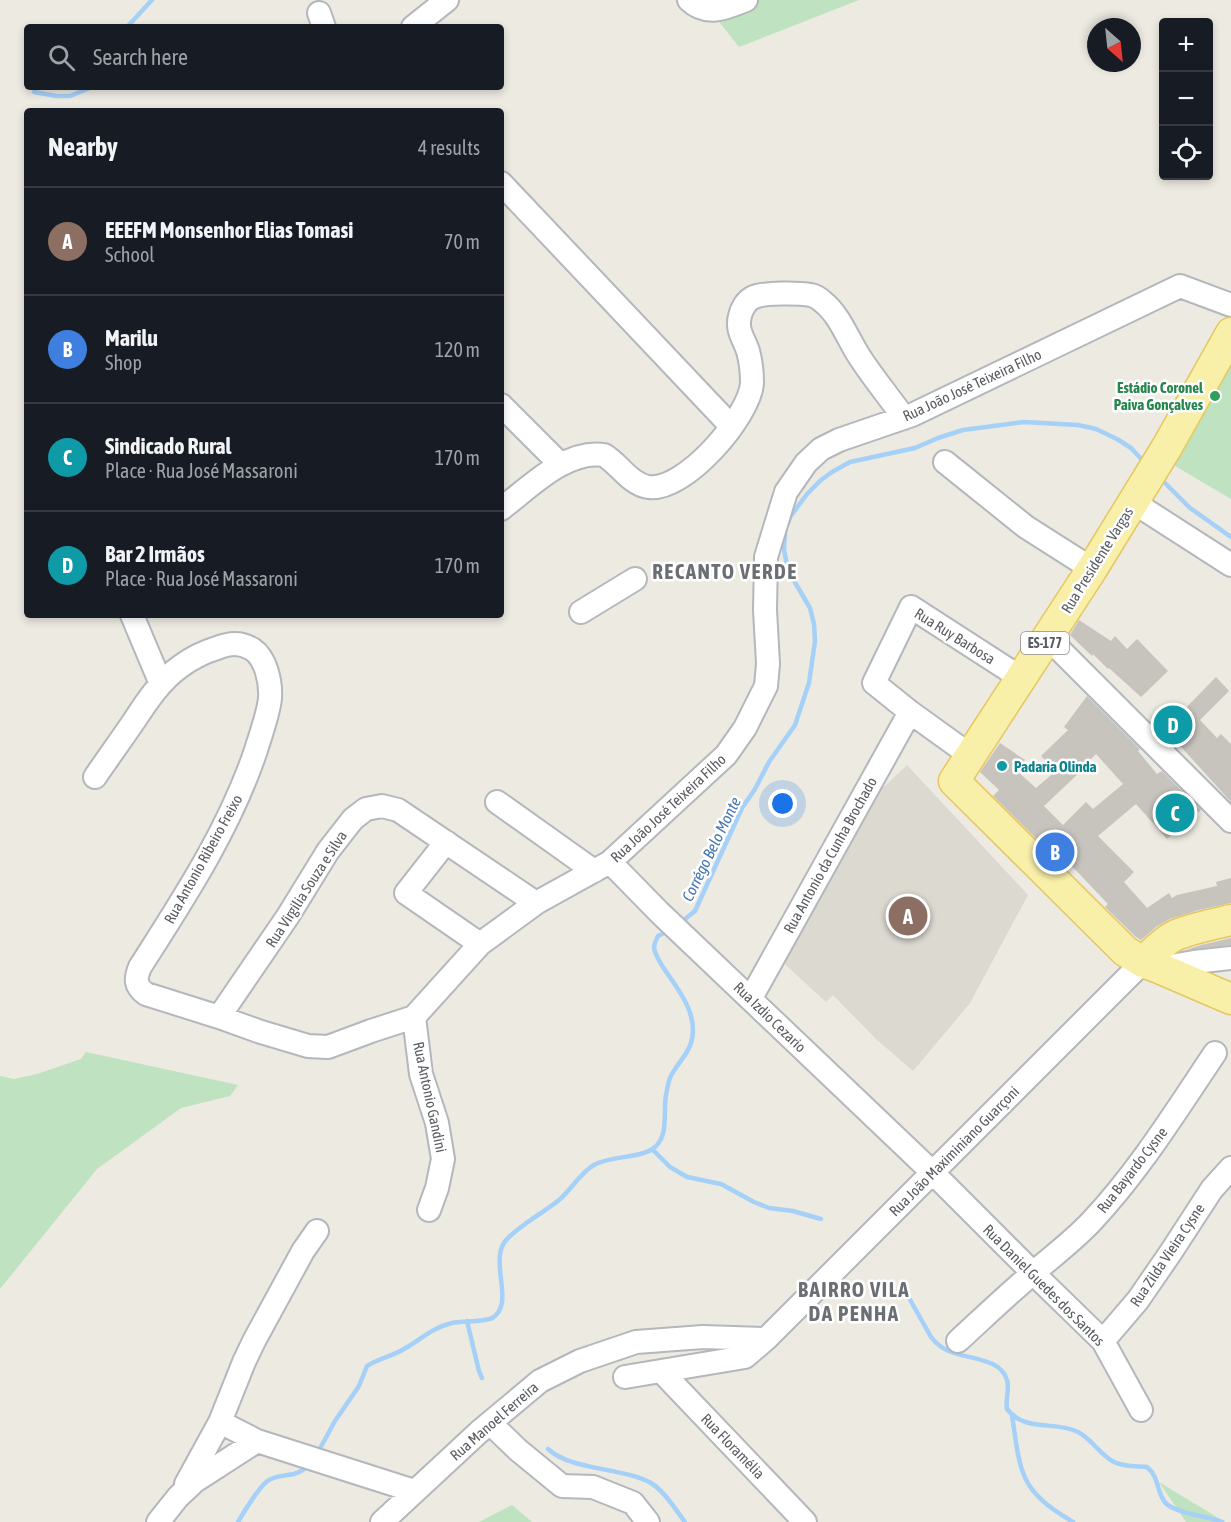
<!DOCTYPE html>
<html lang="en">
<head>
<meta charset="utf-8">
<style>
  :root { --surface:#171b24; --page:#242831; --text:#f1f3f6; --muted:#9ea1a6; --line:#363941; --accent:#db4c38 }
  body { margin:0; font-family:"Asap Condensed",sans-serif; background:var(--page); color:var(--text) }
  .controls { position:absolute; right:18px; top:18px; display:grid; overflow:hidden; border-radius:6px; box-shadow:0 3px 9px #0003 }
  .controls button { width:54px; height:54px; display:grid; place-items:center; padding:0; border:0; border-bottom:2px solid var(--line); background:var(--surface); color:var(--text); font:30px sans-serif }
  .compass { position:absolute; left:1087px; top:18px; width:54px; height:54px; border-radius:50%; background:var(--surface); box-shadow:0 3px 9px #0003; rotate:153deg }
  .you { position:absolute; left:783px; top:804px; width:21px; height:21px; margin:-15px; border:4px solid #fff; border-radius:50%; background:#1a73e8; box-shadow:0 0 0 9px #1a73e833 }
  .badge { display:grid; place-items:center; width:39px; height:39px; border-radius:50%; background:var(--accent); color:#fff; font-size:20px; font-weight:700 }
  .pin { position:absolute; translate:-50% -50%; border:3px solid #fff; box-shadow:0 2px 6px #0006 }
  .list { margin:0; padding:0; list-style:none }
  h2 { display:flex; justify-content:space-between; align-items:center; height:78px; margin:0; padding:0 24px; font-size:26px }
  h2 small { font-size:20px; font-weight:400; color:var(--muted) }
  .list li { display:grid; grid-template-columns:39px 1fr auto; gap:18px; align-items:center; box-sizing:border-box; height:108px; padding:0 24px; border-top:2px solid var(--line) }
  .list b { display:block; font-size:22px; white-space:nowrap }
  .list p { margin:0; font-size:20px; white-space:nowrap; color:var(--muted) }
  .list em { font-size:20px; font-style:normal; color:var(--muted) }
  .icon { flex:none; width:33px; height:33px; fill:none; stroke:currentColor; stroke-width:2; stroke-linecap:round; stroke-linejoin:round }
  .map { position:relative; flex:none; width:1231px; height:1522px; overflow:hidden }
  .search { position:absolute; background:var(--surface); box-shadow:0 3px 9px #0003; left:24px; top:24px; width:480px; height:66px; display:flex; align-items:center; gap:15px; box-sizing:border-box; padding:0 21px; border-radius:6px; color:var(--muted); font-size:22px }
  .panel { position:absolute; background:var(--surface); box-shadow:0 3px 9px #0003; left:24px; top:108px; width:480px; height:510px; border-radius:6px }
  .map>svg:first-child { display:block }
  .education { fill:#dbd9d0 }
  .green { fill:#bfe2c1 }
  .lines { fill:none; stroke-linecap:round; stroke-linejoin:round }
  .stream { stroke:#a5d0f8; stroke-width:4.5 }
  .building { fill:#c7c4be; fill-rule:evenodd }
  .minor-casing { stroke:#b4b7bb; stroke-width:26 }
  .major-casing { stroke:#e6c760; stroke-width:33 }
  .minor { stroke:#fff; stroke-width:22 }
  .major { stroke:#f8efa9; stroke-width:30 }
  .leisure-dot { fill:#2e9e5b; stroke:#fff; stroke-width:2 }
  .culture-dot { fill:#0f9aa8; stroke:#fff; stroke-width:2 }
  .labels { text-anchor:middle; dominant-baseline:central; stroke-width:5; stroke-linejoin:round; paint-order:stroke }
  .shield { fill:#fff; stroke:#8c8e90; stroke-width:1.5 }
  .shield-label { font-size:14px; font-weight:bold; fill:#5a5d61 }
  .street-label { font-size:15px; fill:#5a5d61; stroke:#fff }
  .leisure-label { font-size:15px; font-weight:bold; fill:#27864d; stroke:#fff; text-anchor:end }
  .culture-label { font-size:15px; font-weight:bold; fill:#0d838f; stroke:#fff; text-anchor:start }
  .water-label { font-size:16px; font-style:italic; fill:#4776b1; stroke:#fff }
  .district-label { font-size:21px; font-weight:bold; letter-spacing:1.5px; fill:#6b6f73; stroke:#fff }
</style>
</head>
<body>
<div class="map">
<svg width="1231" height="1522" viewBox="0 0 1231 1522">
  <rect width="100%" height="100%" fill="#eceae1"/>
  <path class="education" d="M907 765 1028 895 970 1003 913 1071 876 1039 833 995 826 1002 777 957 851 818Z"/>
  <path class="green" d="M702 0H859L739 47Z
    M1231 346V499L1160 457Z
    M86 1052 238 1085 230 1096 181 1108 97 1169 0 1289V1076L14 1079 37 1074 81 1059Z
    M1159 1482 1225 1522H1186Z
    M512 1505 532 1522H479Z"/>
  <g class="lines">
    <path class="stream" d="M127 27 152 0
      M34 92 56 96H70L92 87
      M1161 479 1190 508 1231 537
      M788 523 790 517 807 494 821 480 832 472 850 462 915 448 938 438 963 430 1024 422 1078 425 1096 429 1117 439 1131 448 1144 462
      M680 923 695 911 742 808 755 789 769 762 795 725 809 683 815 641 814 624 810 608 793 579 787 565 784 550 785 531
      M652 1149 670 1167 687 1177 721 1184 754 1202 769 1208 793 1211 821 1219
      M904 1289 931 1337C937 1345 944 1350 954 1353 971 1359 1001 1359 1007 1380 1010 1389 1005 1399 1007 1409 1026 1433 1054 1420 1078 1432 1092 1439 1100 1455 1114 1462 1124 1467 1136 1466 1147 1467 1159 1477 1156 1489 1164 1501 1171 1513 1208 1516 1222 1522
      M467 1321 479 1371 482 1378
      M1012 1416C1016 1438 1017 1466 1029 1485 1040 1502 1057 1512 1073 1522
      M548 1449C572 1471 622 1467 651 1483 665 1492 675 1509 685 1522
      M317 1454 335 1421 359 1386 367 1366C379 1358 393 1356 404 1349 422 1339 431 1328 452 1323 462 1321 485 1322 492 1318 517 1304 486 1258 508 1238 523 1223 543 1213 559 1200 572 1189 580 1173 594 1165 611 1155 642 1159 655 1147 669 1135 663 1112 666 1095 667 1090 668 1083 670 1078 675 1066 687 1056 691 1043 699 1017 681 993 667 973 662 966 656 957 654 948 654 944 656 940 658 936L668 931
      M238 1522C243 1513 261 1484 269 1480 283 1472 296 1479 308 1465"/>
  </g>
  <path class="building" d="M1079 620 1111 641 1115 636 1127 649 1137 639 1168 671 1141 697 1109 668 1108 669 1093 654 1092 656 1070 635Z
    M1216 677 1229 691 1200 720 1217 738 1221 734 1231 744V802L1183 749 1163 730 1161 731 1152 723 1167 706 1178 716Z
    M1087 696 1140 749 1138 751 1157 774 1162 771 1201 810 1167 839 1136 804 1098 836 1134 872 1124 882 1147 908 1169 893 1172 898 1177 895 1217 886 1216 882 1231 878V903L1199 910 1170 919 1156 927 1141 940 1136 937 1105 907 1108 904 1067 861 1063 865 993 796 999 790 980 772 1000 743 1025 760 1016 770 1036 788 1056 771 1041 756 1068 730 1064 727ZM1096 754 1123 784 1093 809 1086 802 1063 825 1044 806 1079 773 1078 772Z
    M1231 938V945L1186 950 1201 945Z"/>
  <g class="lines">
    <g class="minor-casing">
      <path id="minor" d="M689 0C707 17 726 8 746 0
        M319 13 324 27
        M413 27 447 0
        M501 183 731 426
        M501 405 560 464
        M945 462 1026 527 1092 569
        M1133 502 1231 565
        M501 509C529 488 566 449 604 455 619 464 630 484 648 487 684 493 750 416 752 383 752 372 751 362 748 351 744 339 736 330 740 316 741 310 746 301 752 298 762 292 800 293 811 295 815 296 820 299 823 302 840 315 849 342 861 359 874 379 890 398 904 418
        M581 612 635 579
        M132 615 161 684
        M1048 638 1231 821
        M971 756 910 712 874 683 911 607 1021 678
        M95 777C108 758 121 740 134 721 147 701 161 680 181 666 192 658 204 652 217 648 230 643 240 642 252 649 266 658 271 682 270 698 269 712 260 737 256 750 230 828 184 898 140 967 135 979 135 986 146 994L219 1017 261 1032 308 1046 328 1047 371 1031 414 1017 480 944 536 903 610 862 726 755 745 728 766 686 768 664 765 610 766 557 786 492 806 463 821 449 839 440 912 415 1180 286 1231 305
        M497 802 594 871
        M446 842 406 893 480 944
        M610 862 660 913 931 1171 1033 1273 1103 1341 1141 1410
        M1159 968 1194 962 1231 958
        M751 998 910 712
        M219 1017 288 916 328 851 353 819 366 809 382 806 398 810 536 903
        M414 1017 421 1074 437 1123 443 1159 437 1188 429 1210
        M317 1231 303 1251 254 1341 244 1362 220 1422 257 1441 414 1491
        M958 1341C983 1318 1007 1295 1033 1273 1053 1256 1073 1241 1091 1222 1139 1171 1176 1111 1215 1053
        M1103 1341 1138 1300 1171 1252 1212 1189 1231 1168
        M661 1371 805 1522
        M625 1377 745 1357 766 1339 1143 962
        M490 1423 518 1450 562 1486 593 1487 633 1503 648 1522
        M186 1484 220 1422
        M158 1522 178 1497 195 1481 257 1441
        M382 1522 479 1432 540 1381 580 1361 636 1342 703 1337 766 1339"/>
    </g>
    <g class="major-casing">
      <path id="major" d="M1231 333 1167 447 1092 569 954 781 1125 951 1143 962 1159 968 1231 999
        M1143 962C1153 953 1163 941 1176 935 1193 928 1213 924 1231 920"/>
    </g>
    <use href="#minor" class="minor"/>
    <use href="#major" class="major"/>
  </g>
  <circle class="leisure-dot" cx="1215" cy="396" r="6"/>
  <circle class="culture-dot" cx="1002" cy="766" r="6"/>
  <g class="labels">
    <rect class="shield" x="1021" y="632" width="48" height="22" rx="4.5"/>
    <g class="shield-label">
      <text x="1045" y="643">ES-177</text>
    </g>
    <g class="street-label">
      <text transform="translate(972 385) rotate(-25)">Rua João José Teixeira Filho</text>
      <text transform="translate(1097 560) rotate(-58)">Rua Presidente Vargas</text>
      <text transform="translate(955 636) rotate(32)">Rua Ruy Barbosa</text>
      <text transform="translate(668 808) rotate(-43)">Rua João José Teixeira Filho</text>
      <text transform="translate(830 855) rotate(-61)">Rua Antonio da Cunha Brochado</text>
      <text transform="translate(203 859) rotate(-61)">Rua Antonio Ribeiro Freixo</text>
      <text transform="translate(306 889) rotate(-57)">Rua Virgilia Souza e Silva</text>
      <text transform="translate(770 1017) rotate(44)">Rua Izdio Cezario</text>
      <text transform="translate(430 1097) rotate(78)">Rua Antonio Gandini</text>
      <text transform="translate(954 1151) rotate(-45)">Rua João Maximiniano Guarçoni</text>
      <text transform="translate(1132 1170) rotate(-52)">Rua Bayardo Cysne</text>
      <text transform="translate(1167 1255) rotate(-56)">Rua Zilda Vieira Cysne</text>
      <text transform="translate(1044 1285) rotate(45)">Rua Daniel Guedes dos Santos</text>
      <text transform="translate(494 1421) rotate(-41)">Rua Manoel Ferreira</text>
      <text transform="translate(733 1446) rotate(46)">Rua Floramélia</text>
    </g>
    <g class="leisure-label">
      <text x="1203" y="387">Estádio Coronel<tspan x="1203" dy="17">Paiva Gonçalves</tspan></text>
    </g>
    <g class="culture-label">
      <text x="1014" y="766">Padaria Olinda</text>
    </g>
    <g class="water-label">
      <text transform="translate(711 849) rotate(-64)">Corrégo Belo Monte</text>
    </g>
    <g class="district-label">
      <text x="725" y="571">RECANTO VERDE</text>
      <text x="854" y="1289">BAIRRO VILA<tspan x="854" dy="24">DA PENHA</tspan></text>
    </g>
  </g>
</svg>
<div class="controls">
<button>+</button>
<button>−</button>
<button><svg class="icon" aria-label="locate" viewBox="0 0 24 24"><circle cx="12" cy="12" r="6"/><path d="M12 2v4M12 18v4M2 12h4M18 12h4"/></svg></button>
</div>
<svg class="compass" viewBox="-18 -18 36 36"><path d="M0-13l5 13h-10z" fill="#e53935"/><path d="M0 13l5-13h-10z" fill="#9ea1a6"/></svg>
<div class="you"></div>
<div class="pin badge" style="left:908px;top:916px;background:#8d6e63">A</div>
<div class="pin badge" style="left:1055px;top:852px;background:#3f7fe0">B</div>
<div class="pin badge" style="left:1175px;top:813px;background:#0f9aa8">C</div>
<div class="pin badge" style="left:1173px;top:725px;background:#0f9aa8">D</div>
<div class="search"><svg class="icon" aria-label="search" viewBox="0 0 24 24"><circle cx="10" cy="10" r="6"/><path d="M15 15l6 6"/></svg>Search here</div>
<section class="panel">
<h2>Nearby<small>4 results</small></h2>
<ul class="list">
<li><span class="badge" style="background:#8d6e63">A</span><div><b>EEEFM Monsenhor Elias Tomasi</b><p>School</p></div><em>70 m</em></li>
<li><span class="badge" style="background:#3f7fe0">B</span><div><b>Marilu</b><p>Shop</p></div><em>120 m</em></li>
<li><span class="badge" style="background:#0f9aa8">C</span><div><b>Sindicado Rural</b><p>Place · Rua José Massaroni</p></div><em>170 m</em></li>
<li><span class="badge" style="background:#0f9aa8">D</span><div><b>Bar 2 Irmãos</b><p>Place · Rua José Massaroni</p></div><em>170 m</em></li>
</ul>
</section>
</div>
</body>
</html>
